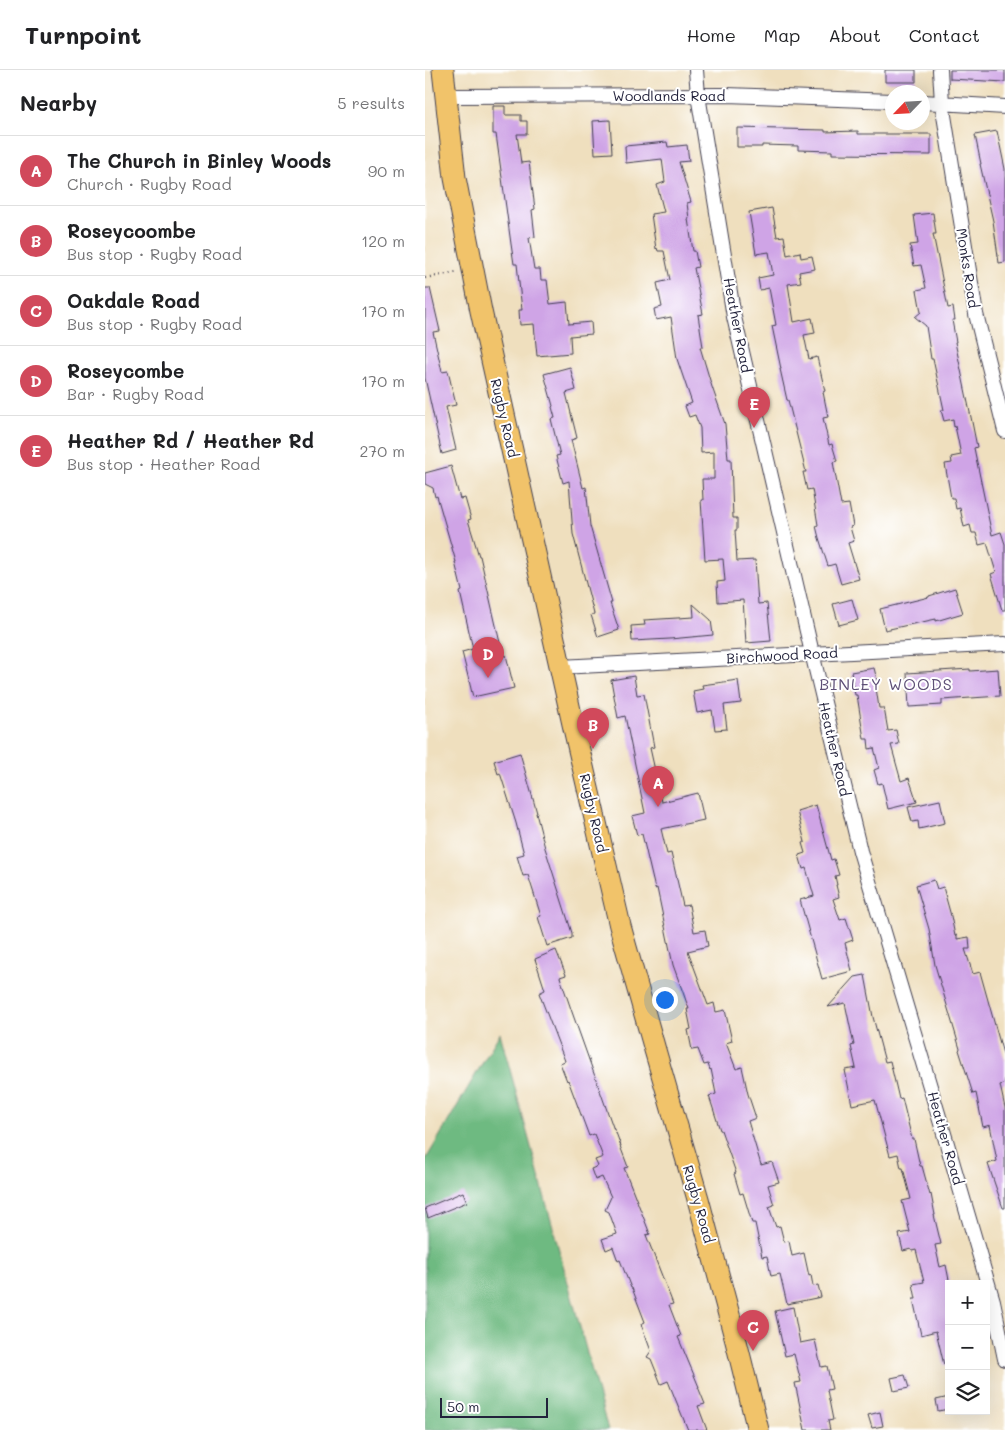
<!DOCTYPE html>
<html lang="en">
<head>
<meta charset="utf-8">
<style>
  :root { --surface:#fff; --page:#f2f2f2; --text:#202124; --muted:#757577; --line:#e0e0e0; --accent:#d1495b }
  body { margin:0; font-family:Mali,sans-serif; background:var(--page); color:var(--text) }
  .controls { position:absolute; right:15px; bottom:15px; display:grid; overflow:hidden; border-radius:0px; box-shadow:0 5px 20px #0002 }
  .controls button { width:45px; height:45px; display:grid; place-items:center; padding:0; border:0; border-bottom:1px solid var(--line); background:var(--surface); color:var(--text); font:25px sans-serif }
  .compass { position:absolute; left:460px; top:15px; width:45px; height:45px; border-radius:50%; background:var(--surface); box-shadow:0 5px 20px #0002; rotate:245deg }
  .scale { position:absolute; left:15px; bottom:12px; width:108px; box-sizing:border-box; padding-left:5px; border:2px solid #22223b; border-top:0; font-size:14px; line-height:18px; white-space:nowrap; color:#22223b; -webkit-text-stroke:4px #fff; paint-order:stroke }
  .you { position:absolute; left:239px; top:929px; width:18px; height:18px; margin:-12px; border:4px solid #fff; border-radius:50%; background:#1a73e8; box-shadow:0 0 0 8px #1a73e833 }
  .badge { display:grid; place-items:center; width:32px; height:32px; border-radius:50%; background:var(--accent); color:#fff; font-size:16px; font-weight:700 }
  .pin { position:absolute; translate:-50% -41px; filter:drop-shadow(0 1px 2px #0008) }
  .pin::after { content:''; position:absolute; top:26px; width:18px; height:15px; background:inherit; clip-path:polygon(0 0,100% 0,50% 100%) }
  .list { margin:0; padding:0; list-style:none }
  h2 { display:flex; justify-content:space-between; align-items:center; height:65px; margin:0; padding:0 20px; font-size:21px }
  h2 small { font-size:16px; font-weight:400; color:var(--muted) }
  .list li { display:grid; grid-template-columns:32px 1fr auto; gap:15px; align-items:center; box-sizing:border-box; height:70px; padding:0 20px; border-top:1px solid var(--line) }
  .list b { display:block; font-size:19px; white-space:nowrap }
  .list p { margin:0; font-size:16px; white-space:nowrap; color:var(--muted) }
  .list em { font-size:16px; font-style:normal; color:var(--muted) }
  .icon { flex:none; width:28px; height:28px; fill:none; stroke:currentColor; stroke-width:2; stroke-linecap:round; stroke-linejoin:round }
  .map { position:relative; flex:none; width:580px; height:1360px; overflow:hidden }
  header { display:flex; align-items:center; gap:30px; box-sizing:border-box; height:70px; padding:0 25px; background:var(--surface); border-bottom:1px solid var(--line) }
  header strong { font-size:24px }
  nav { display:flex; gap:28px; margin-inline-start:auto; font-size:18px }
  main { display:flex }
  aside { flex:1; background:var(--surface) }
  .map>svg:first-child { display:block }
  .forest { fill:#6eba81; stroke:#486e5e }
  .building { fill:#cfa4e6 }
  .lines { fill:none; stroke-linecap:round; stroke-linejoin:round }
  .street-casing { stroke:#413e4f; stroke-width:16 }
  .primary-casing { stroke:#413e4f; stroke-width:23 }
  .path { stroke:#413e4f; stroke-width:2.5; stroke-dasharray:1 4; stroke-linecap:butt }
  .street { stroke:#fff; stroke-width:14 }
  .primary { stroke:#f1c36a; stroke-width:21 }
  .labels { text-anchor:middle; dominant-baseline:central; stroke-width:4; stroke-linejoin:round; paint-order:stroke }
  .street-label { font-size:14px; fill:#22223b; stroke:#fff }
  .quarter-label { font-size:16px; letter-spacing:1px; fill:#5f5077; stroke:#fff }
</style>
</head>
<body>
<header>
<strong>Turnpoint</strong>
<nav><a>Home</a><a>Map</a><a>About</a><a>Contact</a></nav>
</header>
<main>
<aside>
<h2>Nearby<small>5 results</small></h2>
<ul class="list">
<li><span class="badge">A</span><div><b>The Church in Binley Woods</b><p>Church · Rugby Road</p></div><em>90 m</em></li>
<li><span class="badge">B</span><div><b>Roseycoombe</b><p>Bus stop · Rugby Road</p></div><em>120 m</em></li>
<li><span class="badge">C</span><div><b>Oakdale Road</b><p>Bus stop · Rugby Road</p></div><em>170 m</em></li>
<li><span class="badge">D</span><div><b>Roseycombe</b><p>Bar · Rugby Road</p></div><em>170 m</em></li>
<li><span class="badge">E</span><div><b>Heather Rd / Heather Rd</b><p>Bus stop · Heather Road</p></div><em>270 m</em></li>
</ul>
</aside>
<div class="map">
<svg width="580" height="1360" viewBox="0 0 580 1360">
  <rect width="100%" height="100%" fill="#fff"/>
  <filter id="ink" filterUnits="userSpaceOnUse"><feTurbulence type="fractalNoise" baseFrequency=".02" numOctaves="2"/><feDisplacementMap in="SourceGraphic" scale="10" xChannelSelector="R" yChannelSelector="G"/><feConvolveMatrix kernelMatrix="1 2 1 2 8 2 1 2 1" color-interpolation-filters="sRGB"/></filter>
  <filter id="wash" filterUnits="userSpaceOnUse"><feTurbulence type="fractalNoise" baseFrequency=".0096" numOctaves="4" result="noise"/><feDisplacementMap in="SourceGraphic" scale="20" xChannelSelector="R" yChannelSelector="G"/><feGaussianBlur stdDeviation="1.12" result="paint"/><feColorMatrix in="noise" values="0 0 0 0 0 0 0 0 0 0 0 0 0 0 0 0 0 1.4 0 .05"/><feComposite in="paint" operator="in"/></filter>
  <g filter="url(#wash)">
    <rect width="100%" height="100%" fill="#efdfbe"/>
    <path class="forest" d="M75 963 183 1360H0V1091Z"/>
    <g id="blocks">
      <path class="building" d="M460 0H491V12H460Z
        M525 0H580V12L525 9Z
        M68 36H80V45H96V51H102V64H92L96 93 104 92 110 139 107 140 110 167 104 168 109 199H115L116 210H122L125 234 142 232 144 254 166 252 167 264 145 266 146 283 112 286 109 254 95 255 94 240H97L92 194H89L86 174 71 64H68Z
        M185 50 187 83 170 84 168 51Z
        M312 58 400 60V62L433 61V64H506V85L407 84V81L373 80V76L337 75V77H312Z
        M572 61 580 99V192L574 193 568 151 555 94H556L550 65Z
        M242 72 243 77 262 75 264 91 254 92 266 132 262 133 264 149H263L268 181H270L273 197 269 198 278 244 273 245 278 277H275L287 317 300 354 303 389H306L308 448H312V460H310L312 491 330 490 333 534 342 533 346 571 321 573 318 530 293 532 292 512 300 511 298 489 280 490 276 430H278L277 409H289V382L276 383 275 358 270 345 264 347 260 336 267 333 252 289 246 247 231 250 229 239 237 237 232 213 245 210 239 181H233L232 178 231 179 226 144 239 142 232 115 240 112 237 89 201 93 200 76Z
        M347 138 352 167 359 166 362 185 375 182 376 188 387 186 390 199 374 202 376 212 363 214 369 252 387 248 390 263 379 265 384 289 392 287 400 321 398 322 403 347 398 348 404 375 407 374 412 391 408 392 416 435 424 434 428 456 425 457 429 471 423 473 434 509 416 514 410 494 403 496 394 468 391 456 393 455 387 419 382 420 378 402H381L363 330H362L355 299H356L347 256 351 255 344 218 335 220 333 208 348 205 344 182 331 184 324 142Z
        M508 143 511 164H508L523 238 528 237 530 250H527L531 272H530L547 352 552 377 549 378 567 465 576 462 580 474V540H577L566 504 571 502 562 473 554 475 551 463H547L545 455 539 457 535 438 531 439 529 428H526L520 394 527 393 526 387 536 385 530 356 529 357 528 349 519 351 516 340H519L508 289H506L501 256 490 247 496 242 492 220 501 218 496 195 489 196 485 175 493 174 489 145Z
        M0 218H5L15 261 8 262 17 302 23 301 31 335 21 337 31 380 17 384 0 308Z
        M145 297 151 320 141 323 152 368 146 370 158 418 161 417 165 456 187 533H185L194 560 173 567 166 545 169 544 148 464 144 411 138 413 131 386 135 385 126 349 130 348 127 337 128 336 119 304Z
        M26 396 35 429 40 428 46 449 43 450 54 486H55L78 586 81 585 89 618 48 627 37 582 48 579 35 522 37 521 30 492H31L12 426 10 427 8 418 0 414V403Z
        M530 518 538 543 511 551V549L460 560 455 539 504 527V526Z
        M427 529 433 550 414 555 408 534Z
        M268 534 286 550 288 565 245 569 207 571 206 556 220 555 219 550 269 547Z
        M449 598 452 610 450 611 454 638H459L463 661 471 660 474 674 466 675 476 711 484 708 492 732 463 739 457 713 453 714 449 700 454 698 449 678 444 679 443 669H439L432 625H430L426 602Z
        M545 599V601L573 599 575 626 517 630V635L484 637 482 603Z
        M209 606 212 625 219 624 229 677 225 678 237 732 273 723 279 750 236 759 242 784 246 783 258 836 264 835 269 862 280 860 283 876 263 881 283 935 289 933 291 942 300 940 307 971 301 973 311 999 317 997 323 1024 331 1048 323 1051 336 1095 347 1092 354 1112 343 1115 349 1135 344 1137 351 1157 355 1156 359 1172 364 1171 367 1186 379 1183 384 1206 386 1205 388 1216 393 1215 396 1227 362 1234 355 1204 346 1206 342 1186 337 1187 330 1153H327L318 1123 315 1124 309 1104 311 1103 296 1060H295L284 1026 291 1024 286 999 285 1000 283 994 279 995 273 979 267 980 263 960 266 959 262 939H264L248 895 232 818 230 819 217 764 212 765 207 746 220 743 200 646 193 648 186 610Z
        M313 610 316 633 299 635 302 659 290 660 287 640 272 643 268 621 278 619 277 615Z
        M95 683 112 743H111L120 778 147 863V868L122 876 113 847 116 846 103 805 98 806 92 786 99 784 91 753 75 703 73 704 69 691Z
        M515 730 520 753 494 759 493 751 487 752 483 737Z
        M391 735 406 790 409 789 414 805 410 806 412 815H411L414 827 408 829 415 850 421 848 428 870 420 873 427 901 397 909 375 830 389 826 381 798 378 799 374 785 380 783 377 773 380 772 372 741Z
        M509 810 512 819 518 817 526 846 530 866 532 865V869L544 867 545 879H540L548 904 555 902 580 991V1013L575 1015 580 1038V1138H578L563 1094 572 1091 565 1055 558 1057 551 1023 548 1024 534 980 535 979 510 895 504 859 491 815Z
        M131 880 141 905 135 907 147 942 189 1060H190L196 1076H195L203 1097 199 1098 225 1164 221 1165 248 1234 244 1235 256 1266 253 1267 274 1317H273L280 1334 273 1336 282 1360H263L243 1311 236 1314 226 1289 222 1287 226 1281 216 1254 220 1252 207 1218H206L195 1190 193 1191 188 1177 181 1180 177 1169 192 1164 184 1142 180 1140 186 1127 177 1107 170 1110 166 1099 173 1096 170 1090 178 1087 169 1064 164 1066 143 1010 142 1011 135 993 140 991 114 923 120 920 110 889Z
        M440 905 448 947 460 992 465 991 474 1029 477 1028 487 1069H489L495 1096H497L505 1125 506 1124 510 1145H509L516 1174 510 1175 515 1197 521 1195 524 1210V1295H519L511 1261 496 1265 488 1229H491L488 1214 499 1212 491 1180 487 1181 486 1179 478 1181 474 1164 485 1162 477 1131 486 1129 478 1098H476L473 1084 465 1086 450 1030 427 1035 420 1000 431 998 426 976 429 975 420 933 403 937 430 907Z
        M38 1122 42 1132 3 1148 0 1138Z
        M368 1237 375 1273 390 1270 396 1297 402 1296 407 1319 402 1320 408 1350 403 1351 405 1360H380L370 1313 376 1312 369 1284 360 1286 350 1241Z
        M480 1305 484 1318 469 1321 466 1308Z
        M524 1327V1339L513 1341 511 1330Z
        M455 1342 458 1356 447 1358 443 1345Z"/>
    </g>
  </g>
  <g filter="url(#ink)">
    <use href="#blocks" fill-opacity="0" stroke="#413e4f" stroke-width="1"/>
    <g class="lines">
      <g class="street-casing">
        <path id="street" d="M271 0 273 25 309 247 387 583 435 781 520 1067 568 1231 580 1289
          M515 0 517 33 551 244 580 361
          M21 26 301 25 468 31
          M498 32 580 37
          M135 597 580 574"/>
      </g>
      <g class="primary-casing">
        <path id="primary" d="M18 0 30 108 56 241 148 654 195 856 230 980 273 1129 311 1271 333 1360"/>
      </g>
      <path class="path" d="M0 208 32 202"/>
      <use href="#street" class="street"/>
      <use href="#primary" class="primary"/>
    </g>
  </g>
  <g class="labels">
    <g class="street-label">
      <text x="244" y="25">Woodlands Road</text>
      <text transform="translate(543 198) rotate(81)">Monks Road</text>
      <text transform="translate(313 255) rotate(79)">Heather Road</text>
      <text transform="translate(80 348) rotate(77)">Rugby Road</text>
      <text transform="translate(357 585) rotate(-3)">Birchwood Road</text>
      <text transform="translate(410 679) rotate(77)">Heather Road</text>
      <text transform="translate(169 743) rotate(77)">Rugby Road</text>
      <text transform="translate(521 1068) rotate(74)">Heather Road</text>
      <text transform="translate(274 1134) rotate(74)">Rugby Road</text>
    </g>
    <g class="quarter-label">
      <text x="461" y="613">BINLEY WOODS</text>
    </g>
  </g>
</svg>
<div class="controls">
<button>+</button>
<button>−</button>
<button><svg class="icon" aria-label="layers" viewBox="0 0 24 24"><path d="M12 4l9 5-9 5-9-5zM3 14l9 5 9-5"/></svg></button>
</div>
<svg class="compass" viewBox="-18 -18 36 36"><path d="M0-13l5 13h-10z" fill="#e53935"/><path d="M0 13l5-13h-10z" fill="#757577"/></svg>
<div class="scale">50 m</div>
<div class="you"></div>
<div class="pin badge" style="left:233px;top:737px">A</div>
<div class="pin badge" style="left:168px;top:679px">B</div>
<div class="pin badge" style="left:328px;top:1281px">C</div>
<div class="pin badge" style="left:63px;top:608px">D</div>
<div class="pin badge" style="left:329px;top:358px">E</div>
</div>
</main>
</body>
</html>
